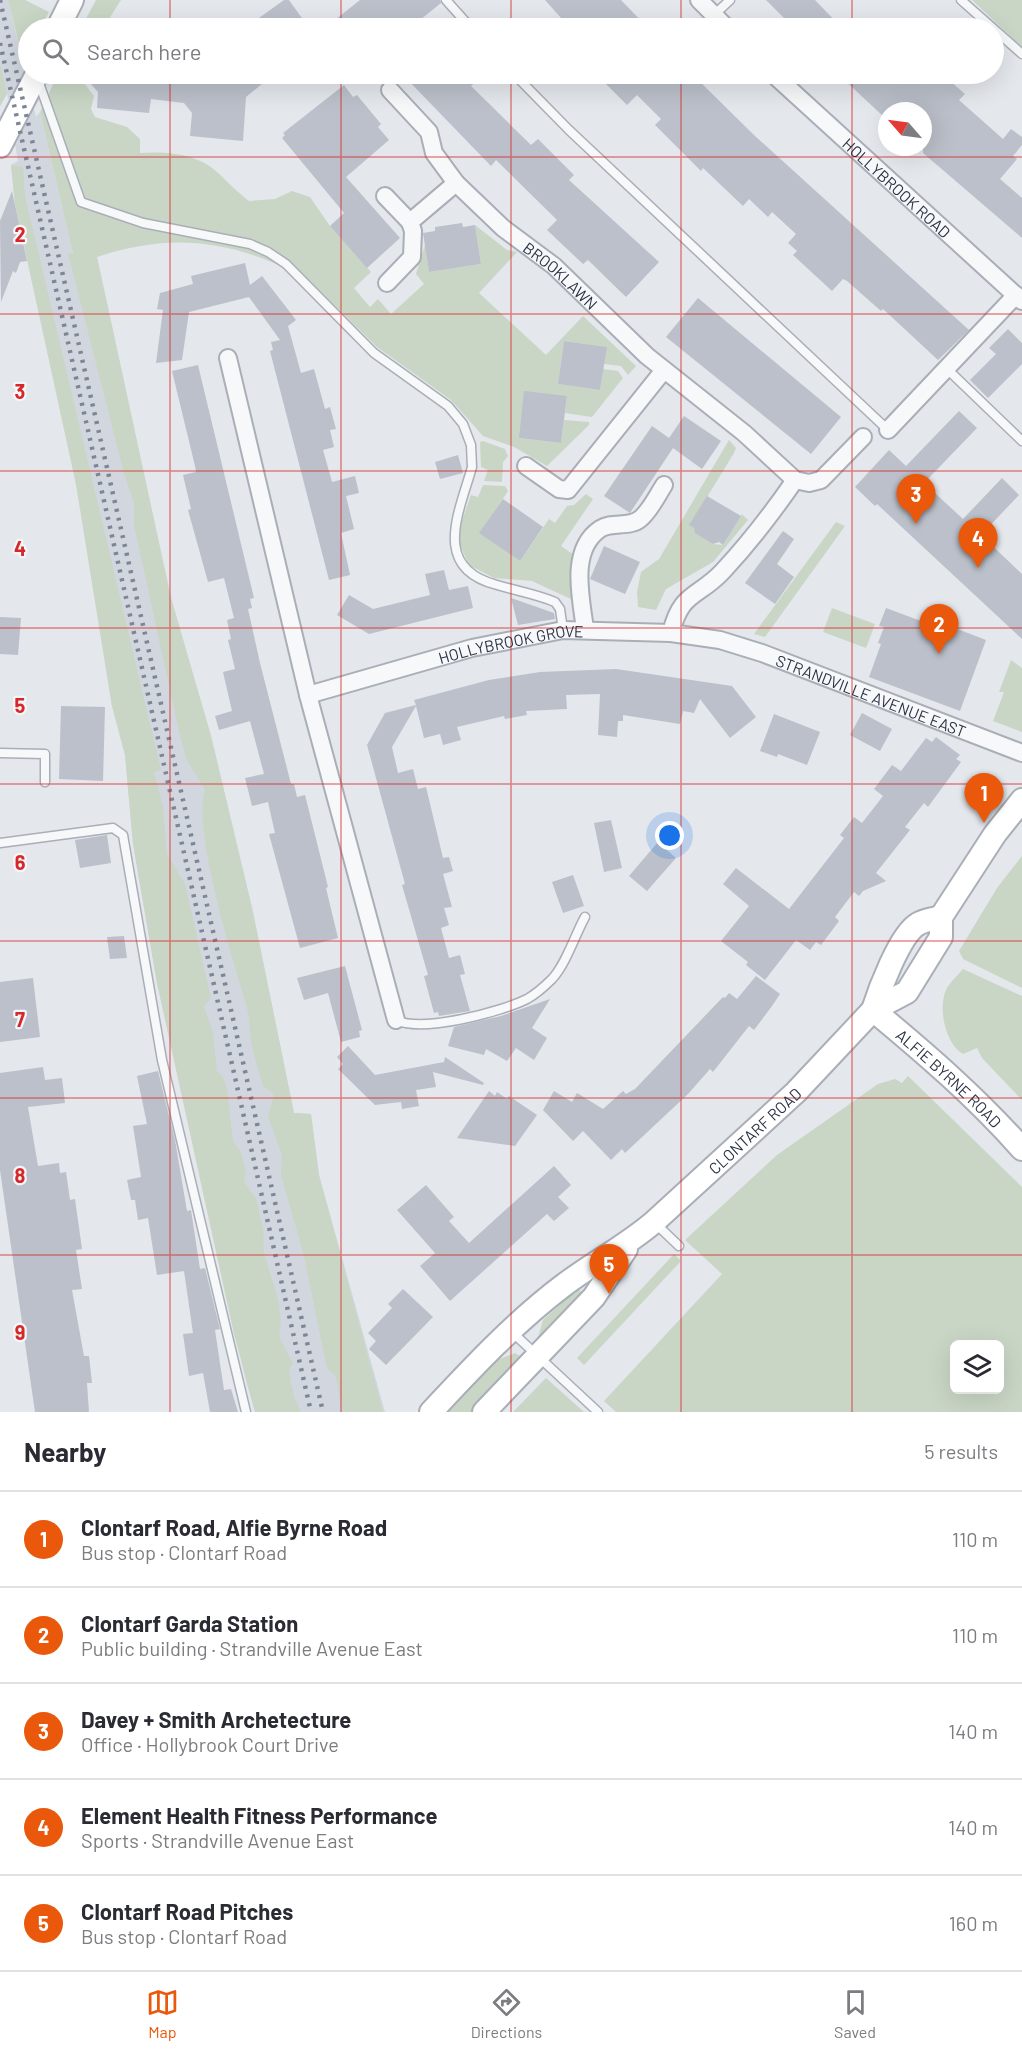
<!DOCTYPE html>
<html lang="en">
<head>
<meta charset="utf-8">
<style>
  :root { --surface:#fff; --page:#f7f7f7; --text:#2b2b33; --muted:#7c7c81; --line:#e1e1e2; --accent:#ea580c }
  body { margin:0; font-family:Barlow,sans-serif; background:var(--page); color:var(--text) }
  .controls { position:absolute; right:18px; bottom:18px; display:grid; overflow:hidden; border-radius:9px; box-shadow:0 6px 24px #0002 }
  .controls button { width:54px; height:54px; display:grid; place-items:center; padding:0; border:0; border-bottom:2px solid var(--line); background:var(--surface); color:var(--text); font:30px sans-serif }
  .compass { position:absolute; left:878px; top:102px; width:54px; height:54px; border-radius:50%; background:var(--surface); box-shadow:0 6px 24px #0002; rotate:298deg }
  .you { position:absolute; left:670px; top:836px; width:21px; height:21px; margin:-15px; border:4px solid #fff; border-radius:50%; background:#1a73e8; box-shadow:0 0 0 9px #1a73e833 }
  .badge { display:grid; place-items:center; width:39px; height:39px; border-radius:50%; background:var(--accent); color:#fff; font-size:20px; font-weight:700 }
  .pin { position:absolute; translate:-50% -50px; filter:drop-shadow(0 2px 3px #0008) }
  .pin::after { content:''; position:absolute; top:32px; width:21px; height:18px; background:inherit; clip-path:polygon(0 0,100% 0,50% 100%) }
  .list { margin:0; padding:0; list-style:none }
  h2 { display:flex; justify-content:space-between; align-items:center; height:78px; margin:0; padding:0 24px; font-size:26px }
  h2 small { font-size:20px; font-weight:400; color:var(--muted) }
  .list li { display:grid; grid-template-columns:39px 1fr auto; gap:18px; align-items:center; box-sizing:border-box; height:96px; padding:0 24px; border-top:2px solid var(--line) }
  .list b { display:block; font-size:22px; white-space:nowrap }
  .list p { margin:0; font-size:20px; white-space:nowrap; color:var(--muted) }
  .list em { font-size:20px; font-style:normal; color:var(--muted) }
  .icon { flex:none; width:33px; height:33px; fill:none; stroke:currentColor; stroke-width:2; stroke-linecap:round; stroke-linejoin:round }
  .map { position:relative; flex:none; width:1022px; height:1412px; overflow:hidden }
  .search { position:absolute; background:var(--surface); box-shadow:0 6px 24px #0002; left:18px; right:18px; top:18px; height:66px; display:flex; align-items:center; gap:15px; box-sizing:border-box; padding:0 21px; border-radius:33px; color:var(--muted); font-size:22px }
  .sheet { height:558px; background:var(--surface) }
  nav { display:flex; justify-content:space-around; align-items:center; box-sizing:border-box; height:84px; border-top:2px solid var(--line); background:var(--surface); font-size:16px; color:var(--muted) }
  nav a { display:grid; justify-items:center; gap:3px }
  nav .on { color:var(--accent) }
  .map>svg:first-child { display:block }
  .built { fill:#d2d6de }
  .green { fill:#c9d6c5; fill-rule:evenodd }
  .building { fill:#bbc0ca }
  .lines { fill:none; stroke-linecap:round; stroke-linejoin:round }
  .lane-casing { stroke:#a9aeb7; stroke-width:11 }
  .street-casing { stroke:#a9aeb7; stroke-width:20 }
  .secondary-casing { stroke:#a9aeb7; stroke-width:26 }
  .lane { stroke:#f7f8fa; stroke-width:8 }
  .street { stroke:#f7f8fa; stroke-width:16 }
  .secondary { stroke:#fff; stroke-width:22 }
  .rail { stroke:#7d8696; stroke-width:4.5; stroke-dasharray:3 6; stroke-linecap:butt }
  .grid { fill:none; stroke:#d62828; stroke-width:1.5; stroke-opacity:0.55 }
  .labels { text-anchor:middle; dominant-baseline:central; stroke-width:4.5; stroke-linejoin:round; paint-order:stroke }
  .street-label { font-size:16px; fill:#2b3445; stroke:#f4f6f9 }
  .grid-label { font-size:20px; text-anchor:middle; font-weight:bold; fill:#d62828; stroke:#f4f6f9; stroke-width:4.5; stroke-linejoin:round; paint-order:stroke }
</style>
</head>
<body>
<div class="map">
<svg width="1022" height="1412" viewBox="0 0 1022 1412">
  <rect width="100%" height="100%" fill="#e4e7ec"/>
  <path class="built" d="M0 0H8L36 117 40 112 73 254 97 257 171 598 211 736 253 912 294 1113 311 1114 319 1175 385 1412H255L246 1381 157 983 133 844 125 755 112 706 76 484 15 204 11 165 18 161 15 144 18 142 7 94 0 106Z"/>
  <path class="green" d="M8 0H25L49 12 41 28H28L20 48Z
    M96 0H121L103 28H81Z
    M972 0H1022V47Z
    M0 64 7 93 0 106Z
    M58 74H77L94 96 91 109 95 117 127 127 140 139V153C165 151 197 153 217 172 228 182 237 192 249 201L275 199 292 191 310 197 330 226 371 272 354 288 370 307 378 299 391 314 424 284 416 274 425 245 429 272 481 264 475 225 507 250 517 252 479 293 546 355 583 316 636 366 628 375 621 366 604 364 606 347 564 341 558 384 600 390 603 369 618 371 623 378 592 417 565 413 567 396 519 438 561 443 564 420 589 422V425L547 466 514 447 483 436 451 400 377 347 290 261 281 266C217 238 164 235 97 257L171 598 211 736 253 912 294 1113 311 1114 319 1175 383 1412H342L336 1376 327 1369 304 1256 281 1175 282 1155 268 1117 274 1094 263 1086C259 1073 255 1059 252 1046 249 1031 250 1015 245 1000 232 958 192 827 205 789L187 761 180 736 134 525V503L123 470 68 253 73 254 40 112Z
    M11 165 23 167 25 196 161 770 154 772 163 806 167 854 185 884 211 998 204 1006 213 1033 217 1071 223 1077 227 1089 233 1141 241 1152 246 1173 244 1182 256 1198 263 1228 264 1253 278 1299 281 1321 279 1337 293 1363 289 1370 294 1397 301 1412H255L234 1334 157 983 133 844 125 755 112 706 76 484 15 204Z
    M729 440 736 448 734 453 690 525 713 544 723 545 742 514 748 520 713 562 666 589 656 610 638 607 637 592 641 572 659 559Z
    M483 441 505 449 508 456 503 462 502 482 484 481 488 470 481 467 480 442Z
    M483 485 505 486 508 491 480 533 520 561 549 519 555 523 567 506 574 505 586 494 593 499 561 546 574 555 573 600 532 581 494 578 469 565 459 543V529L471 495 478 497Z
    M836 522 845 526 765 637 754 634Z
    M832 608 875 624 866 648 823 632Z
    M1011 660 1022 668V732L993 721 1004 692H999Z
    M1022 856V988L963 959 959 951 997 888Z
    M963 969 1022 996V1100L982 1058 977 1048 963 1054C945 1044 937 1006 947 988 951 981 958 975 963 969Z
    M908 1076 1022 1187V1412H616L604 1401 722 1274 685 1240 777 1155 878 1084 895 1079 902 1083ZM954 1344H1000V1390H954Z
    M674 1254 681 1261 584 1365 577 1358Z
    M576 1290H580L581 1293 538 1338 543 1320Z
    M515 1353 520 1356 519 1360 471 1412H445L497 1360Z
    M546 1378 584 1412H513Z"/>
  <path class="building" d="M284 0H289L309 28H245Z
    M360 0H440L441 3 410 28H325Z
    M545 0H621L648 28H570Z
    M766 0H815L842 28H794Z
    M82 74H274L246 97 243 141 190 136 192 113 184 103 151 99 149 113 97 108 98 92Z
    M402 74H484L471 86 531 145 538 139 574 175 569 180 659 262 626 297 588 260 583 264 547 230 557 220 496 160 491 166Z
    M596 74H692L755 136 969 330 938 360 883 309 881 311 847 281 843 279 832 291 793 255 797 251 788 243 796 234 772 212 768 217 749 199 743 206 703 168 701 171 655 125 661 119 637 95 627 105Z
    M838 74H942L965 94 959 100 1003 139 1011 129 1022 137V145L1013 156 1017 159 1000 179 1022 198V238L923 153V111H887L884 117Z
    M344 85 353 97 357 95 381 124 378 127 389 140 346 177 400 238 367 268 330 226 344 213 282 138 285 135 283 133Z
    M12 191 27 261 20 262 16 273 13 271 1 302 0 221Z
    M462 223 463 227 475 225 481 264 429 272 423 233 435 231V227Z
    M245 263 250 285 262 276 296 320 288 326 301 373 314 369 325 409 330 407 336 429 330 430 334 447 323 450 332 482 355 476 359 493 346 496 354 529 341 533 350 575 329 580 270 351 273 350 271 342 280 340 249 297 189 312 182 360 156 363 163 310 157 309 160 293 193 284 191 276Z
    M698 298 841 417 811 454 666 337Z
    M1008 329 1022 343V364L988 398 970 380 996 354 989 348Z
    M564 341 607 347 600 390 558 384Z
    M198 365 254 598 250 599 252 608 248 609 260 663 291 784H294L297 797 305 795 328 887 326 888 338 938 300 948 269 834 275 833 268 802 252 806 245 778 264 774 250 721 219 730 215 716 232 711 223 672 235 669 228 640 231 639 227 620 234 618 224 578 208 582 188 510 191 509 183 475 196 472 195 466 172 371Z
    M524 391 567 396 561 443 519 438Z
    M959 411 977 428 924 483 963 519 1002 478 1019 495 981 535 1022 574V639L877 504 875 506 855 487 889 450 906 466Z
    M684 416 721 441 702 469 673 448 630 513 604 496 652 426 669 438Z
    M458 455 463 473 440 479 435 462Z
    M707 496 741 516 723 545 719 542 713 544 695 533 694 528 689 525Z
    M503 499 543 527 520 561 479 533Z
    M783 531 794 539 777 564 794 577 775 604 745 583Z
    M604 546 640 562 625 594 590 579Z
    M444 570 449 590 468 586 473 608 369 634 337 615 349 595 373 609 430 595 425 574Z
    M511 598 554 613 555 619 518 625Z
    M886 608 945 630 947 625 986 640 960 711 869 677 881 644 878 643 884 627 879 626Z
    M0 617 21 618 18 655 0 654Z
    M616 669 732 686 756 717 730 738 700 699 694 713 683 711 680 724 623 715V721H618L617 737 598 735 600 694 566 695 567 709 526 711 527 715 505 719 504 716 457 727 461 740 443 745 440 734 424 738 416 706 392 747 398 773 413 769 418 789 426 787 443 858 449 857 453 871 443 874 452 907 444 908 449 925 441 928 449 958 460 955 465 974 460 975 470 1011 439 1016 438 1012 434 1013 424 976 428 975 402 885 405 884 367 745 385 713 416 705 414 700 489 680 540 672Z
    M61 706 105 707 103 781 59 779Z
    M862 713 892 729 880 751 850 735Z
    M774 714 820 732 807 765 778 754 777 757 760 751Z
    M936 737 960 755 956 759 961 762 928 807 924 803 905 827 910 830 876 873 886 881 863 891 859 896 854 892 835 917 839 921 821 945 816 942 810 950 796 940 765 980 746 965 748 962 721 941 749 906 723 884 736 868 789 909 844 838 840 835 854 817 862 823 883 796 874 789 892 765 901 771 926 738 932 742Z
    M611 820 622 868 604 872 594 823Z
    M107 835 111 863 80 868 75 840Z
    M658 842 676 858 647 891 629 876Z
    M573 875 584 906 563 913 552 882Z
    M124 936 127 958 110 959 107 937Z
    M345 966 362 1030 359 1031 360 1037 341 1042 328 993 304 1000 297 978Z
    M756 976 780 994 772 1006 754 1030 749 1026 713 1072 710 1069 688 1094 625 1153 622 1149 611 1160 583 1131 573 1141 543 1110 554 1091 572 1102 577 1093 603 1109 623 1091 626 1094 635 1089 723 997 725 998 729 993 737 999Z
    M33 978 40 1037 0 1042V982Z
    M550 999 532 1028 547 1038 534 1060 516 1048 507 1061 486 1049 484 1055 448 1046 454 1027 501 1016Z
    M348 1046 375 1075 444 1062 445 1057 484 1083 483 1085 433 1072 436 1087 416 1090 419 1106 402 1109 401 1102 375 1105 338 1069 343 1064 337 1057Z
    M43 1067 45 1080 62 1078 65 1103 28 1107 38 1166 59 1163 60 1173 66 1172 70 1200 75 1199 82 1249 76 1250 82 1289 72 1290 84 1356H89L92 1383H87L89 1412H35L0 1170V1073Z
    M158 1071 175 1140 187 1211 191 1210 200 1269 205 1268 220 1329 215 1330 224 1390 231 1389 238 1412H210L203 1373 189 1376 183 1334 193 1333 184 1271 157 1275 148 1218 138 1220 135 1200H131L127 1180 141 1177 133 1126 147 1124 137 1076Z
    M489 1091 495 1096 497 1092 507 1099 509 1096 537 1115 515 1146 457 1138Z
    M554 1166 571 1185 558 1197 569 1208 554 1221 547 1214 450 1301 420 1266 435 1253 397 1210 426 1185 454 1217 449 1221 469 1243Z
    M403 1289 433 1317 386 1365 369 1349 376 1341 368 1333 392 1308 388 1304Z"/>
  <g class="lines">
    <g class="lane-casing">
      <path id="lane" d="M446 0 471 28
        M961 0 1022 54
        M714 15 730 0
        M514 74 569 130 888 430
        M38 80 81 202 143 223 250 244 268 252 286 264 374 353 448 406 463 424 471 445 472 467C459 513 431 568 497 585 517 591 536 594 555 602L560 609 563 630
        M945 367 1022 441
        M0 753 45 754V782
        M0 843 113 828 123 835 162 1060 246 1412
        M396 1020C422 1033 501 1012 527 999 536 994 545 986 552 979 566 964 575 935 585 917
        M654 1222 679 1246
        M512 1332 598 1412"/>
    </g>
    <g class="street-casing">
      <g id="street">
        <path d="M699 0 727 28"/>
        <path id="s1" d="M773 74 1022 301"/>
        <path id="s2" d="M390 90 429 132 434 153 456 183 503 228 554 266 647 356 744 433 795 480 809 483 821 480 863 437"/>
        <path d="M385 196 410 222"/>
        <path d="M387 283 412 257 413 231 410 222 456 183"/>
        <path d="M228 358 308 695 396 1020"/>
        <path d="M888 430 1016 295"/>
        <path d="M526 466 559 489 568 490 664 370"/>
        <path d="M585 629C581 598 569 550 600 529 612 521 629 528 640 519 650 511 657 496 664 485"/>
        <path d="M671 633C681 591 698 598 723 571 749 543 773 512 795 480"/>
        <path id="s3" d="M308 695 472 648 563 630 671 633 720 640 762 653 1022 753"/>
      </g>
    </g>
    <g class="secondary-casing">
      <g id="secondary">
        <path d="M58 28 72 0"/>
        <path d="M0 146 37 74"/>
        <path id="s4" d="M873 1010C926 1054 976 1097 1022 1149"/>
        <path d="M873 1010C879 991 900 934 918 924 924 920 934 919 941 917"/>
        <path id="s5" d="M431 1412C472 1368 516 1321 564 1285 593 1263 626 1246 654 1222L796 1092 873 1010 907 992 941 937V917L995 834 1022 800"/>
        <path d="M484 1412 594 1297 626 1249"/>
      </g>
    </g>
    <use href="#lane" class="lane"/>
    <use href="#street" class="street"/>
    <use href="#secondary" class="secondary"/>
    <path class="rail" d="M0 0 323 1412
      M0 43 311 1412"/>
  </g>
  <path class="grid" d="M170 0V28M341 0V28M511 0V28M681 0V28M852 0V28M170 74V1412M341 74V1412M511 74V1412M681 74V1412M852 74V1412M0 157H1022M0 314H1022M0 471H1022M0 628H1022M0 784H1022M0 941H1022M0 1098H1022M0 1255H1022"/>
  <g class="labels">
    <g class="street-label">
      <text stroke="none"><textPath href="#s1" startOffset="168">HOLLYBROOK ROAD</textPath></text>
      <text stroke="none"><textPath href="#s2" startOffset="256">BROOKLAWN</textPath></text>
      <text stroke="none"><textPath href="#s3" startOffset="210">HOLLYBROOK GROVE</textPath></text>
      <text stroke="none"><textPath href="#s3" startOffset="582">STRANDVILLE AVENUE EAST</textPath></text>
      <text stroke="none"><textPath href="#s4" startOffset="102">ALFIE BYRNE ROAD</textPath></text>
      <text stroke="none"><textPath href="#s5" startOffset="430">CLONTARF ROAD</textPath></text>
    </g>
  </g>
  <g class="grid-label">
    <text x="20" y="242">2</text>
    <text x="20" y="399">3</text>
    <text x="20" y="556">4</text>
    <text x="20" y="713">5</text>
    <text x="20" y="870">6</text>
    <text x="20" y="1027">7</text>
    <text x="20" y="1183">8</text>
    <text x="20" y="1340">9</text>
  </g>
</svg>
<div class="controls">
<button><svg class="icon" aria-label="layers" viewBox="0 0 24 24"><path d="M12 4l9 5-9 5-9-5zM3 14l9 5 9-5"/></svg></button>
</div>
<svg class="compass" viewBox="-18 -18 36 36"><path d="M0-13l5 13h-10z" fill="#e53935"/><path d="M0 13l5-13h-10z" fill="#7c7c81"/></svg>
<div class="you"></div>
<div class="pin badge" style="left:984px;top:823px">1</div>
<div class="pin badge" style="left:939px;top:654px">2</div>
<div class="pin badge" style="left:916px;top:524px">3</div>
<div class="pin badge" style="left:978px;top:568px">4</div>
<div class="pin badge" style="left:609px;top:1294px">5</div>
<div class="search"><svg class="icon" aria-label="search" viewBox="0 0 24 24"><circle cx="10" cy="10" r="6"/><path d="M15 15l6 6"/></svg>Search here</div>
</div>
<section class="sheet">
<h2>Nearby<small>5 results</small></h2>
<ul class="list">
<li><span class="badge">1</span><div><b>Clontarf Road, Alfie Byrne Road</b><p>Bus stop · Clontarf Road</p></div><em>110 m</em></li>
<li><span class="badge">2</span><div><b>Clontarf Garda Station</b><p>Public building · Strandville Avenue East</p></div><em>110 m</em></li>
<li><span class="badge">3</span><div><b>Davey + Smith Archetecture</b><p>Office · Hollybrook Court Drive</p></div><em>140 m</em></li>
<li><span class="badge">4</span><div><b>Element Health Fitness Performance</b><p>Sports · Strandville Avenue East</p></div><em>140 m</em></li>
<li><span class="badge">5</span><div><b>Clontarf Road Pitches</b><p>Bus stop · Clontarf Road</p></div><em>160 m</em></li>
</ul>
</section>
<nav>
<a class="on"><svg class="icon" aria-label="map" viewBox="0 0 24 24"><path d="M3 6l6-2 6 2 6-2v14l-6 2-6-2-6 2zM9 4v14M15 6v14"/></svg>Map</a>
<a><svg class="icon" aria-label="directions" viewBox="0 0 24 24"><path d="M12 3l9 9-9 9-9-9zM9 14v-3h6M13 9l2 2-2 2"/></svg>Directions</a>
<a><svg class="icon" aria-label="saved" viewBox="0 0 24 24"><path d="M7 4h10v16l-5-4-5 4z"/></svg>Saved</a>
</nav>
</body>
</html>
